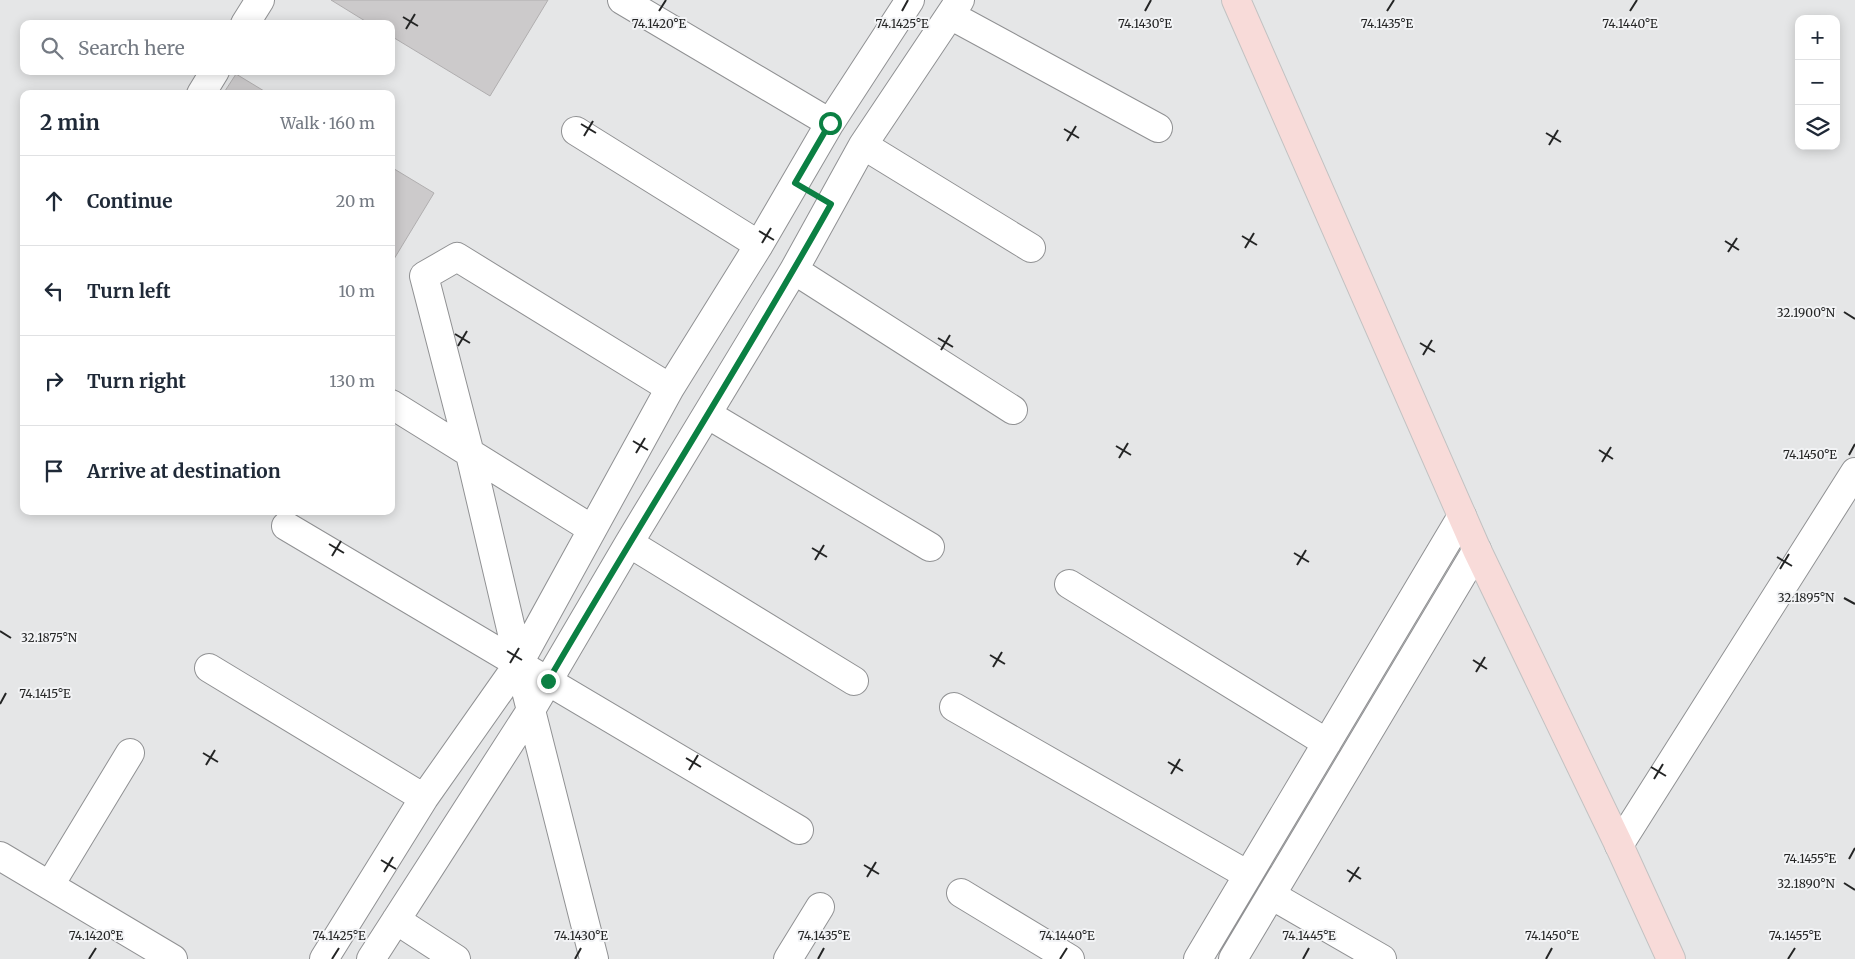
<!DOCTYPE html>
<html lang="en">
<head>
<meta charset="utf-8">
<style>
  :root { --surface:#fff; --page:#f2f2f3; --text:#1f2937; --muted:#747a83; --line:#e0e1e3 }
  body { margin:0; font-family:Merriweather,serif; background:var(--page); color:var(--text) }
  .controls { position:absolute; right:15px; top:15px; display:grid; overflow:hidden; border-radius:10px; box-shadow:0 2px 12px #0003 }
  .controls button { width:45px; height:45px; display:grid; place-items:center; padding:0; border:0; border-bottom:1px solid var(--line); background:var(--surface); color:var(--text); font:25px sans-serif }
  .stop { position:absolute; width:15px; height:15px; margin:-11px; border:4px solid #0b8043; border-radius:50%; background:#fff }
  .stop.end { background:#0b8043; border-color:#fff; box-shadow:0 1px 5px #0008 }
  .list { margin:0; padding:0; list-style:none }
  h2 { display:flex; justify-content:space-between; align-items:center; height:65px; margin:0; padding:0 20px; font-size:21px }
  h2 small { font-size:16px; font-weight:400; color:var(--muted) }
  .list li { display:grid; grid-template-columns:32px 1fr auto; gap:15px; align-items:center; box-sizing:border-box; height:90px; padding:0 20px; border-top:1px solid var(--line) }
  .list b { display:block; font-size:19px; white-space:nowrap }
  .list em { font-size:16px; font-style:normal; color:var(--muted) }
  .icon { flex:none; width:28px; height:28px; fill:none; stroke:currentColor; stroke-width:2; stroke-linecap:round; stroke-linejoin:round }
  .map { position:relative; flex:none; width:1855px; height:959px; overflow:hidden }
  .search { position:absolute; background:var(--surface); box-shadow:0 2px 12px #0003; left:20px; top:20px; width:375px; height:55px; display:flex; align-items:center; gap:12px; box-sizing:border-box; padding:0 18px; border-radius:10px; color:var(--muted); font-size:19px }
  .panel { position:absolute; background:var(--surface); box-shadow:0 2px 12px #0003; left:20px; top:90px; width:375px; height:425px; border-radius:10px }
  .map>svg:first-child { display:block }
  .building { fill:#cccacb; stroke:#b0aeaf }
  .lines { fill:none; stroke-linecap:round; stroke-linejoin:round }
  .minor-casing { stroke:#909193; stroke-width:30 }
  .major-casing { stroke:#c2c2c2; stroke-width:30 }
  .minor { stroke:#fff; stroke-width:28 }
  .major { stroke:#f8dbd9; stroke-width:28 }
  .route { stroke:#0b8043; stroke-width:6 }
  .ticks { fill:none; stroke:#242525; stroke-width:2 }
  .ticks-label { font-size:12px; text-anchor:middle; fill:#242525; stroke:#f2f3f5; stroke-width:4; stroke-linejoin:round; paint-order:stroke }
</style>
</head>
<body>
<div class="map">
<svg width="1855" height="959" viewBox="0 0 1855 959">
  <rect width="100%" height="100%" fill="#e5e6e7"/>
  <path class="building" d="M331 0H548L490 96 391 36V24H370Z
    M236 74 269 94H223Z
    M391 167 434 193 391 264Z"/>
  <g class="lines">
    <g class="minor-casing">
      <path id="minor" d="M622 0 830 123
        M950 15 1158 128
        M245 24 260 0
        M201 94 215 71
        M576 131 759 245
        M863 145 1031 248
        M794 270 1013 410
        M391 404 592 529
        M707 414 930 547
        M286 526 799 830
        M629 543 854 681
        M1069 584 1327 743
        M209 668 424 798
        M954 707 1248 875
        M1619 845 1855 472
        M0 856 173 959
        M50 885 130 753
        M961 893 1070 959
        M1271 895 1382 959
        M396 920 456 959
        M324 959 424 798 519 663 670 388 759 245 830 123 910 0
        M371 959 531 710 629 543 794 270 863 145 960 0
        M594 959 519 663 470 454 424 276 457 257 670 388
        M788 959 820 907
        M1198 959 1462 516
        M1233 959 1477 550"/>
    </g>
    <g class="major-casing">
      <path id="major" d="M1236 0 1477 550 1619 845 1671 959"/>
    </g>
    <use href="#minor" class="minor"/>
    <use href="#major" class="major"/>
  </g>
  <g class="lines">
    <path class="route" d="M548 681C641 521 741 365 831 204L795 183 830 123"/>
  </g>
  <path class="ticks" d="M659 11 666 0M902 11 908 0M1145 11 1151 0M1387 11 1394 0M1630 11 1637 0M403 17 418 26M406 29 415 14M581 124 596 133M1064 129 1079 138M1546 133 1561 142M584 136 593 121M1067 141 1076 126M1549 145 1558 130M759 231 774 240M1242 236 1257 245M1725 241 1739 250M762 243 771 228M1245 248 1254 233M1728 252 1737 238M1844 312 1855 319M455 334 470 343M938 338 953 347M1420 343 1435 352M458 346 467 331M941 350 950 335M1423 355 1432 340M633 441 648 450M1116 446 1131 455M1599 450 1613 459M636 453 645 438M1849 455 1855 444M1119 458 1128 443M1602 462 1611 447M329 544 344 553M812 548 827 557M1294 553 1309 562M332 556 341 541M1777 557 1792 566M815 560 824 545M1297 565 1306 550M1780 569 1789 554M1844 598 1855 604M0 631 11 638M507 651 522 660M990 655 1005 664M1473 660 1487 669M510 663 519 648M993 667 1002 652M1476 672 1485 657M0 704 6 693M203 753 218 762M686 758 701 767M1168 762 1183 771M206 765 215 750M1651 767 1666 776M689 770 698 755M1171 774 1180 759M1654 779 1663 764M1849 859 1855 848M381 860 396 869M864 865 879 874M1347 870 1361 879M384 872 393 857M867 877 876 862M1349 882 1359 867M1844 883 1855 890M89 959 96 948M332 959 339 948M575 959 581 948M818 959 824 948M1060 959 1067 948M1303 959 1309 948M1546 959 1552 948M1788 959 1795 948"/>
  <g class="ticks-label">
    <text x="659" y="28">74.1420°E</text>
    <text x="902" y="28">74.1425°E</text>
    <text x="1145" y="28">74.1430°E</text>
    <text x="1387" y="28">74.1435°E</text>
    <text x="1630" y="28">74.1440°E</text>
    <text x="1806" y="317">32.1900°N</text>
    <text x="1810" y="459">74.1450°E</text>
    <text x="1806" y="602">32.1895°N</text>
    <text x="49" y="642">32.1875°N</text>
    <text x="45" y="698">74.1415°E</text>
    <text x="1810" y="863">74.1455°E</text>
    <text x="1806" y="888">32.1890°N</text>
    <text x="96" y="940">74.1420°E</text>
    <text x="339" y="940">74.1425°E</text>
    <text x="581" y="940">74.1430°E</text>
    <text x="824" y="940">74.1435°E</text>
    <text x="1067" y="940">74.1440°E</text>
    <text x="1309" y="940">74.1445°E</text>
    <text x="1552" y="940">74.1450°E</text>
    <text x="1795" y="940">74.1455°E</text>
  </g>
</svg>
<div class="controls">
<button>+</button>
<button>−</button>
<button><svg class="icon" aria-label="layers" viewBox="0 0 24 24"><path d="M12 4l9 5-9 5-9-5zM3 14l9 5 9-5"/></svg></button>
</div>
<div class="stop" style="left:830px;top:123px"></div>
<div class="stop end" style="left:548px;top:681px"></div>
<div class="search"><svg class="icon" aria-label="search" viewBox="0 0 24 24"><circle cx="10" cy="10" r="6"/><path d="M15 15l6 6"/></svg>Search here</div>
<section class="panel">
<h2>2 min<small>Walk · 160 m</small></h2>
<ul class="list">
<li><svg class="icon" aria-label="ahead" viewBox="0 0 24 24"><path d="M12 20V5M6 11l6-6 6 6"/></svg><div><b>Continue</b></div><em>20 m</em></li>
<li><svg class="icon" aria-label="left" viewBox="0 0 24 24"><path d="M17 20v-9H6M10 6l-5 5 5 5"/></svg><div><b>Turn left</b></div><em>10 m</em></li>
<li><svg class="icon" aria-label="right" viewBox="0 0 24 24"><path d="M7 20v-9h11M14 6l5 5-5 5"/></svg><div><b>Turn right</b></div><em>130 m</em></li>
<li><svg class="icon" aria-label="arrive" viewBox="0 0 24 24"><path d="M6 21V4h12l-3 4 3 4H6"/></svg><div><b>Arrive at destination</b></div></li>
</ul>
</section>
</div>
</body>
</html>
